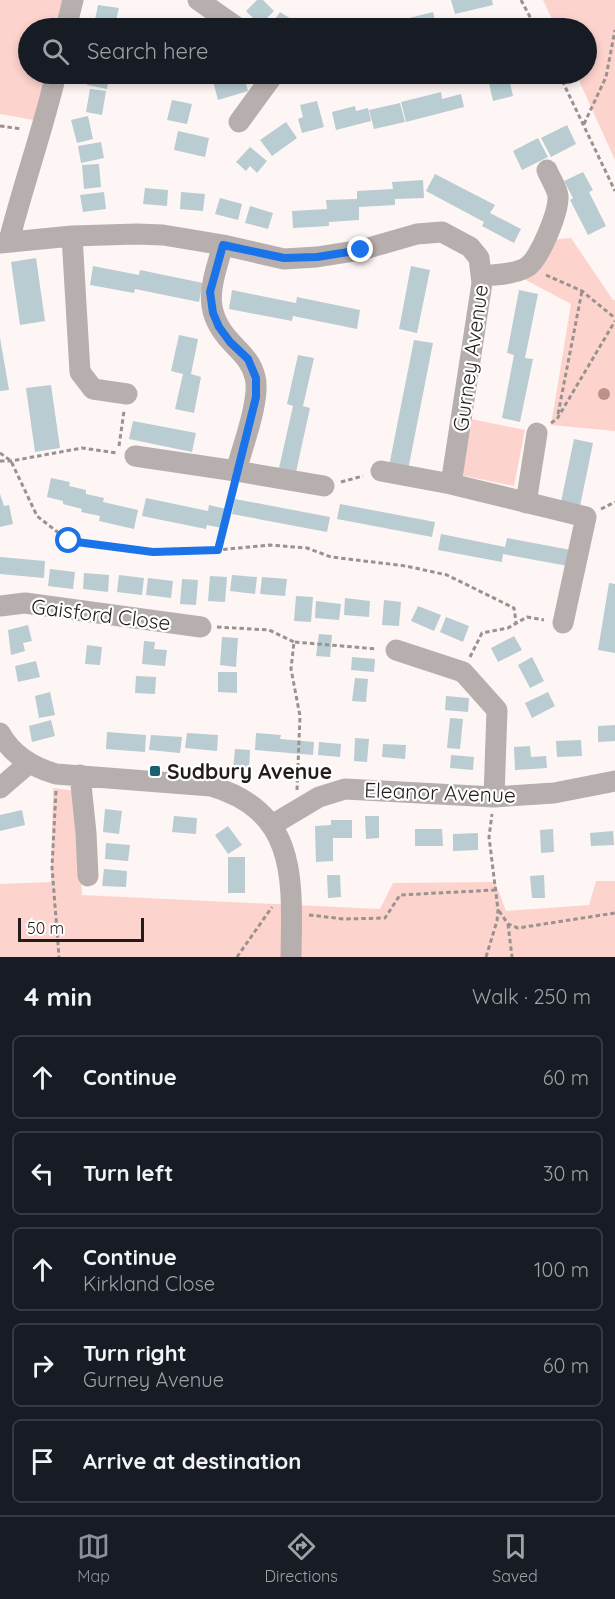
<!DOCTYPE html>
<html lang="en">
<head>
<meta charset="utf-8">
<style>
  :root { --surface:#171b24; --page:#20242c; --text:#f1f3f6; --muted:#9ea1a6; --line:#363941; --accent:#8c9099 }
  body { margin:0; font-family:Quicksand,sans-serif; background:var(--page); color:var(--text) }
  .scale { position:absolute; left:18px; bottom:15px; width:126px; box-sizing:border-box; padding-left:6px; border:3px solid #231c1b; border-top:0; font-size:16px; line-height:21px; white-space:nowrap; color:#231c1b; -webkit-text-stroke:4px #fff; paint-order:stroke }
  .stop { position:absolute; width:18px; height:18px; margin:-14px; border:4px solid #1a73e8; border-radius:50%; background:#fff }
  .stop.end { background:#1a73e8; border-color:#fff; box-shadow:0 2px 6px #0008 }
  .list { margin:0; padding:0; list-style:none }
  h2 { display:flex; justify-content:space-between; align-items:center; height:78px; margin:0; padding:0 24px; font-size:26px }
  h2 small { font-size:20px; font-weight:400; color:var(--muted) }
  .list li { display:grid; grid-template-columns:39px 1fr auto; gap:18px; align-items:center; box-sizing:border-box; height:84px; margin:0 12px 12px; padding:0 12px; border:2px solid var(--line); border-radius:9px }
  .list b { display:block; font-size:22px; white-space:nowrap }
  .list p { margin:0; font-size:20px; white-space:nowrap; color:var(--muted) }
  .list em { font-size:20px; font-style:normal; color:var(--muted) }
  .icon { flex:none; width:33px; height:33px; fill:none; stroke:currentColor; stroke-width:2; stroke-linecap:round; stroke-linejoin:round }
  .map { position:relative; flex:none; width:615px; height:957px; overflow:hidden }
  .search { position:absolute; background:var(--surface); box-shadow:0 3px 9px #0003; left:18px; right:18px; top:18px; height:66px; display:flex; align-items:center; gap:15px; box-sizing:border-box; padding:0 21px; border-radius:33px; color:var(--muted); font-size:22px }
  .sheet { height:558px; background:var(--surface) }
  nav { display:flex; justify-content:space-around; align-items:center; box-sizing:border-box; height:84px; border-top:2px solid var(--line); background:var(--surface); font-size:16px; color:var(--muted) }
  nav a { display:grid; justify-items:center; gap:3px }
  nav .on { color:var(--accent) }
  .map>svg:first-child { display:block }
  .green { fill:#fdd4cd }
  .building { fill:#b9ccd1 }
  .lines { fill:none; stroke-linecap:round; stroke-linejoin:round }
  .path { stroke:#999290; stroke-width:3; stroke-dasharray:4.5 3; stroke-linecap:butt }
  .minor { stroke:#b7afad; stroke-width:21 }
  .tree { fill:#be908a }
  .route { stroke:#1a73e8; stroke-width:8 }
  .poi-dot { fill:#196070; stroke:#fff; stroke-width:2 }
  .labels { text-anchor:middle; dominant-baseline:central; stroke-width:4.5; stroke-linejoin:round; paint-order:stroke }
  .street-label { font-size:21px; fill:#231c1b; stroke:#fff }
  .poi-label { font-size:21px; font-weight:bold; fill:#231c1b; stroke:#fff; text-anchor:start }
</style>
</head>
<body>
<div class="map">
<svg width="615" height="957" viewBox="0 0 615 957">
  <rect width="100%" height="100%" fill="#fef6f4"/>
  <path class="green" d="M0 0H73L66 28H28V74H56L45 122 0 114Z
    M543 0H615V160L576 74H586V28H556Z
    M571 238 613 300H615V431L551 425 571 304 505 269 548 240Z
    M471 419 525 430 514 486 460 475Z
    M53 788 76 791 82 895 380 909 393 883 495 882 506 911 589 905 596 881H615V957H0V884L51 882Z"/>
  <path class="building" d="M257 0H263L274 11 260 25 246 11Z
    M451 0H492L493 5 455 14Z
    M98 5 119 8 115 24 95 20Z
    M280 12 296 22 292 28H269Z
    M433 12 437 28H412L409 18Z
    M158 19 178 28H153Z
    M399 19 401 28H376L375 25Z
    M89 74H110L107 89 87 85Z
    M239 74H243L248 91 218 100 213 81Z
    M508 74 513 96 493 101 488 79Z
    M90 89 106 91 102 115 86 112Z
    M441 92 442 99 461 94 464 107 406 122 401 102Z
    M172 100 192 104 187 124 167 120Z
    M317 101 324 127 302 133 298 119 303 117 300 105Z
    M400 103 405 122 374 129 369 110Z
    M355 106 356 111 368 108 371 121 336 130 332 112Z
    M88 116 93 139 77 143 71 120Z
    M286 122 297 138 272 156 260 140Z
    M567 125 576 144 551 157 541 138Z
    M178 131 209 138 205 157 174 150Z
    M538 138 548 157 522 170 513 151Z
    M101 142 104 158 81 163 78 146Z
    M250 147 267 161 257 173 250 166 246 171 236 162Z
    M99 164 101 187 84 189 82 165Z
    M583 172 593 190 589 192 606 226 588 235 570 200 573 198 564 181Z
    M435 174 495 205 490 213 521 229 514 243 482 226 484 222 426 191Z
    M423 180 424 198 395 199V205L359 207V220L329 222V226L293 228 292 211 327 209 326 200 357 199V191L393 189 392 182Z
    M145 188 168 190 167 206 143 204Z
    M104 192 106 209 83 212 80 195Z
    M181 192 205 194 203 211 180 209Z
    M220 198 242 204 238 220 215 214Z
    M250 206 273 213 268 229 245 223Z
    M36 258 45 321 20 325 11 262Z
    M93 266 139 275 140 270 203 283 199 302 135 289 134 293 90 285Z
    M411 266 430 270 417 333 399 329Z
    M232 290 296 303 297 297 360 310 357 329 293 316 292 321 229 309Z
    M519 290 538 294 525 358 533 359 520 422 502 418 514 355 507 353Z
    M179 335 198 339 191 374 201 377 194 413 175 409 183 374 171 371Z
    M0 338 9 390 0 391Z
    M414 340 433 343 408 470 389 466Z
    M298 355 314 358 303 406 310 408 296 472 279 468 293 406 287 404Z
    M51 385 60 448 35 452 26 388Z
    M133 421 196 433 192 452 129 439Z
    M574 439 593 443 580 506 561 502Z
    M51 478 70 482 69 486 86 490V494L104 498 103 502 138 510 134 529 99 521 100 516 81 512 82 509 63 504V501L47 497Z
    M0 494 4 506 9 505 13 524 0 527Z
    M146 498 208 511 209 505 226 509 222 528 207 525 206 529 142 516Z
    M235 499 330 517 327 532 232 514Z
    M340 504 435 522 432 537 337 519Z
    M441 534 505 547 507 538 571 550 568 566 503 554 502 562 438 550Z
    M0 557 45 561 44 578 0 574Z
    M50 569 75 572 73 589 48 586Z
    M84 573 109 575 108 592 83 589Z
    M119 575 144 578 142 595 117 592Z
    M232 575 257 577 255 594 230 591Z
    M210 576 227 577 225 602 208 601Z
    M262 577 287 579 285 596 260 594Z
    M148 578 173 581 171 598 146 595Z
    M182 579 198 580 196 605 180 604Z
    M609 583 615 584V653L598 650Z
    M296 596 313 597 311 622 294 621Z
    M345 598 370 601 369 617 344 615Z
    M384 600 401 602 399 626 382 625Z
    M316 601 341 604 339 620 315 618Z
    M418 606 441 615 434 631 411 621Z
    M446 617 469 626 463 642 440 632Z
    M28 625 32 641 23 643 25 651 11 655 8 630Z
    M319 634 332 635 330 657 316 656Z
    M514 636 522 650 498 662 491 648Z
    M222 637 238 638 236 667 220 665Z
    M144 641 155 642 154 649 167 650 165 666 142 664Z
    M87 645 102 647 100 665 85 664Z
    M352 657 375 659 374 672 351 670Z
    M532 657 544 681 530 688 518 665Z
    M36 661 40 677 18 682 15 666Z
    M218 672H237V693L218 692Z
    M136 676 156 677 155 694 135 693Z
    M355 678 368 679 366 702 352 701Z
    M50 692 55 715 39 718 35 696Z
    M548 692 555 706 532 718 525 703Z
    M446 696 469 698 468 712 445 710Z
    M450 718 463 719 460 749 447 748Z
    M51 720 55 736 32 742 29 726Z
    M615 725V741L598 742V726Z
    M107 732 146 735 145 752 106 749Z
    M187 733 218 735 217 751 185 748Z
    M256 733 281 735 280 739 314 742 313 755 255 750Z
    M151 735 182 737 180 753 149 750Z
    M355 738 369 739 367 762 354 761Z
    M581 740 582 756 557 757 556 741Z
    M319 742 341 744 340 757 318 755Z
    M383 744 406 745 405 759 382 757Z
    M530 746 531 757 546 756 547 768 515 770 514 747Z
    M235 749 250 750 249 771 233 770Z
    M451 755 474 757 473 770 450 768Z
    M105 809 122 811 119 834 103 832Z
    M22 810 25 825 0 831V815Z
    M174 816 197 818 196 834 172 832Z
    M365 816H379V838L366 839Z
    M331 820H352V838H333V861L316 862 315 826 331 825Z
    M228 826 242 845 228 854 215 835Z
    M415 829H442L443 846H415Z
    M553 829 554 852 541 853 540 830Z
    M613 831 614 845 591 846 590 833Z
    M478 833V850L453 851V834Z
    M106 843 130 845 128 861 105 859Z
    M228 857H245V893H228Z
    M104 869 127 871 126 887 102 886Z
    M327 875H340L341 897 328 898Z
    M544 875 545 898H532L530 876Z"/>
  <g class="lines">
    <path class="path" d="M521 0 536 28
      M559 74 615 191
      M584 124 606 77 615 30
      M0 126 22 129
      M546 275 582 291 615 318
      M558 414 582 291
      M551 423 557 419 615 321
      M119 446 124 411
      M0 453 11 461 37 516 69 541 153 552 218 550 270 545 307 548 331 557 406 566 447 575 514 608 516 622
      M0 461H11L82 448 117 453
      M341 482 363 476
      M601 509 615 502
      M218 550 233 488
      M217 627 269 630 294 642
      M470 657 482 633 508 628 527 617 544 620
      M297 790 300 716 291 669 294 642 377 649
      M56 791 52 867 59 957
      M499 911 508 924 518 928 615 913
      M309 915 344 919 385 918 400 895 495 890
      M508 924 512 957
      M237 957 272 907
      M486 957 497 921 498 910 489 837 492 814"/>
    <path class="minor" d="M198 0 238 28
      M66 28 73 0
      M239 122 274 74
      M72 236 80 372 93 389 127 394
      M9 241C23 185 43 130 56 74
      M0 243 72 236 137 234 163 235 223 245 284 259 317 257 361 250 417 234 442 232 470 247 479 258 482 283 451 484 381 471
      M482 276C496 275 516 274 527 267 540 259 559 211 558 196 557 188 550 178 547 170
      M135 456 236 471C242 448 261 398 255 377 251 361 242 354 232 343 200 310 212 284 223 245
      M236 471 324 486
      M451 484 586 517 563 623
      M526 503 537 433
      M0 606 25 603 201 627
      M396 650 463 672 497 710 494 797
      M0 733C12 755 32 767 56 774L211 786C299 812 292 881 291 957
      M80 775 86 833 88 876
      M0 788 29 763
      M272 825 319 797 345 789 494 797 554 793 615 781"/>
  </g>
  <circle class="tree" cx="604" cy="394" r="6"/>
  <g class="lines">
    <path class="route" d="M69 541 153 552 218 550 256 397V378L248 359 230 342 219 327 213 313 210 292 223 245 284 258 317 257 361 250"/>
  </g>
  <rect class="poi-dot" x="149" y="765" width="12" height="12" rx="3"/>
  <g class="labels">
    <g class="street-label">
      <text transform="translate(470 358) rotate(-82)">Gurney Avenue</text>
      <text transform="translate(101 614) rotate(7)">Gaisford Close</text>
      <text transform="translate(440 792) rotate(2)">Eleanor Avenue</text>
    </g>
    <g class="poi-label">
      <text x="167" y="771">Sudbury Avenue</text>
    </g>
  </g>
</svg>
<div class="scale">50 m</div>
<div class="stop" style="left:69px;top:541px"></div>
<div class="stop end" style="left:361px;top:250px"></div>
<div class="search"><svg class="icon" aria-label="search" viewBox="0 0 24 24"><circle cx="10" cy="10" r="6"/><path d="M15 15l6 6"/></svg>Search here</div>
</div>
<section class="sheet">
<h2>4 min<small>Walk · 250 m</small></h2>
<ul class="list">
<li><svg class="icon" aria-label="ahead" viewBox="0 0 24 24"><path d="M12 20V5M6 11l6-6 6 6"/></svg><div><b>Continue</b></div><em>60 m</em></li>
<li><svg class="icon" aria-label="left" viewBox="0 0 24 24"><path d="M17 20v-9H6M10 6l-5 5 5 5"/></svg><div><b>Turn left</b></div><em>30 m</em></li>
<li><svg class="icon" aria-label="ahead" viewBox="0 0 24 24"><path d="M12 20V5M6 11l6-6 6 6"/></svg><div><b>Continue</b><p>Kirkland Close</p></div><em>100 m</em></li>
<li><svg class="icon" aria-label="right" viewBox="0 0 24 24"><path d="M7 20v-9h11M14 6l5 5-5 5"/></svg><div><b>Turn right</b><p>Gurney Avenue</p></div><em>60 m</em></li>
<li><svg class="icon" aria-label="arrive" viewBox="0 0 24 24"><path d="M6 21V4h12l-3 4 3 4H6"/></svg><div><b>Arrive at destination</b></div></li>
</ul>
</section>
<nav>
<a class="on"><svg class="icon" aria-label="map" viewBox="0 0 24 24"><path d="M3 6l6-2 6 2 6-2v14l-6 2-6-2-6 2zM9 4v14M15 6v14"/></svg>Map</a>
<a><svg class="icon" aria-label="directions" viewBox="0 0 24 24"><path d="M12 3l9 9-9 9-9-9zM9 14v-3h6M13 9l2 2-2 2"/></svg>Directions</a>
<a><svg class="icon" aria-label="saved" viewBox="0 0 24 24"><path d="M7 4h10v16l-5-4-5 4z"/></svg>Saved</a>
</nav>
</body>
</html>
